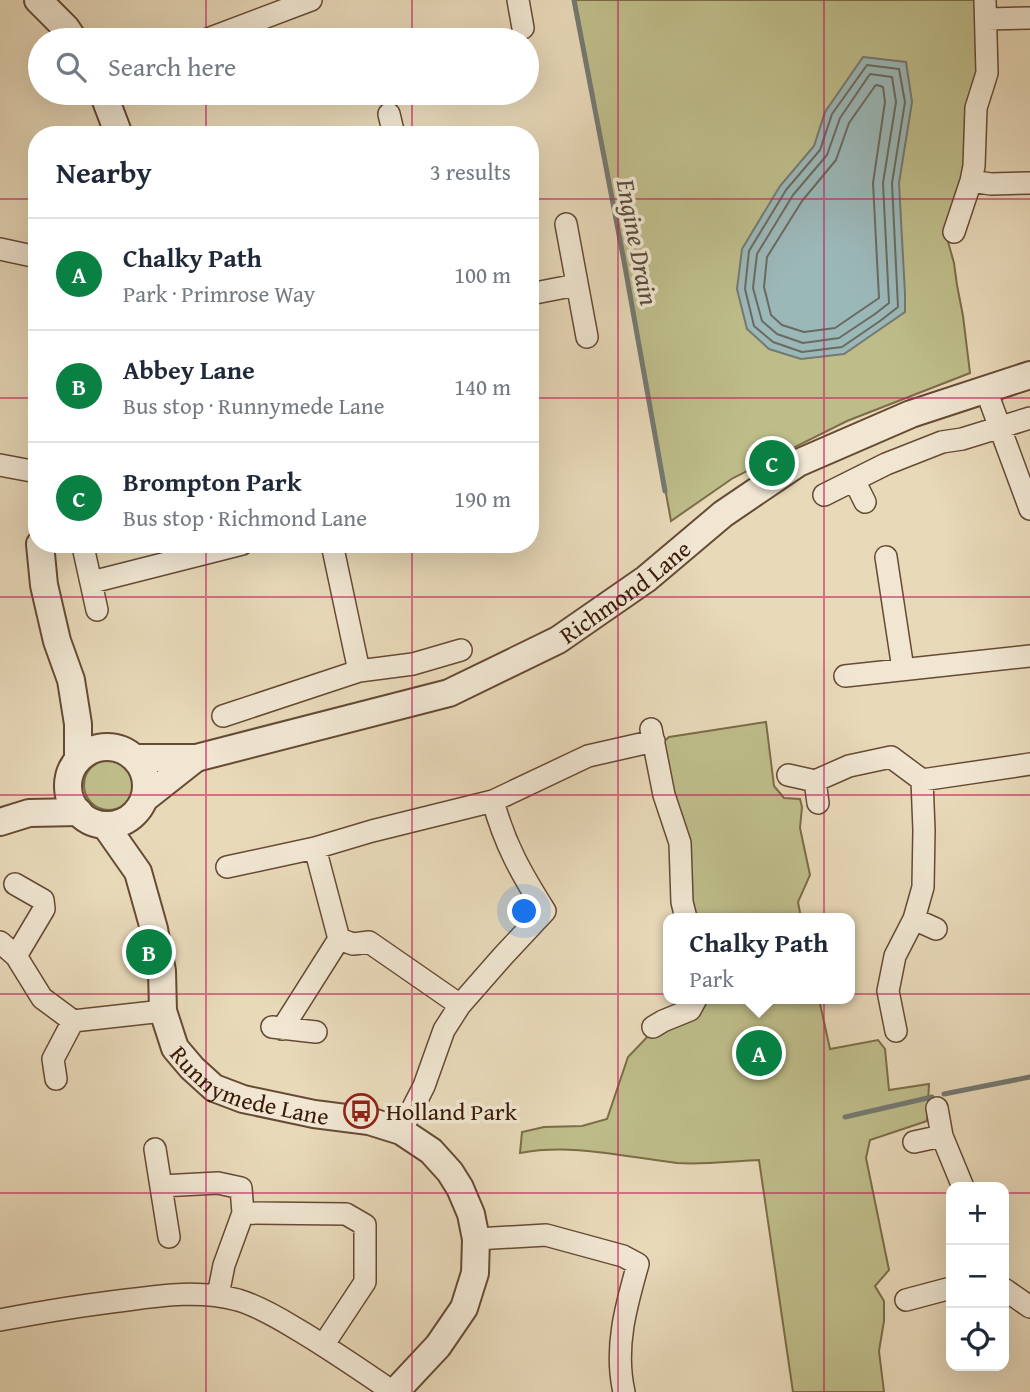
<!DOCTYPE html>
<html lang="en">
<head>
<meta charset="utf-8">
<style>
  :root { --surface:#fff; --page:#f6f6f7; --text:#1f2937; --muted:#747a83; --line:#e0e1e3; --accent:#0b8043 }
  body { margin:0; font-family:"Gentium Book Plus",serif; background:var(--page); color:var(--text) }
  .controls { position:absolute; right:21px; bottom:21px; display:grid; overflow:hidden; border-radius:14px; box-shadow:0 7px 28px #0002 }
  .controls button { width:63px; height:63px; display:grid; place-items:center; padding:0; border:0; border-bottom:2px solid var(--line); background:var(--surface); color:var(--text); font:35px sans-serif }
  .you { position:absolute; left:525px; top:912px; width:24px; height:24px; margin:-18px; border:5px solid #fff; border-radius:50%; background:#1a73e8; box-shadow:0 0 0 10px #1a73e833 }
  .badge { display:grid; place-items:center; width:46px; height:46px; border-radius:50%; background:var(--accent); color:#fff; font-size:23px; font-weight:700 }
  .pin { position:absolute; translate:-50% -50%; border:4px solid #fff; box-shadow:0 2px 7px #0006 }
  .popup { position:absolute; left:663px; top:913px; width:192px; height:91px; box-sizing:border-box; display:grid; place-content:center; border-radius:14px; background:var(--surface); filter:drop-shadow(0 2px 5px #0005); font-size:23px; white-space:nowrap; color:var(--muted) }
  .popup b { font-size:26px; color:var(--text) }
  .popup::after { content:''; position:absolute; left:50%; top:100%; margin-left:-14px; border:14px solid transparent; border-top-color:var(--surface) }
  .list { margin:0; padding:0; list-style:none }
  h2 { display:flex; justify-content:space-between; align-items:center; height:91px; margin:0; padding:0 28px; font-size:30px }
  h2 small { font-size:23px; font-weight:400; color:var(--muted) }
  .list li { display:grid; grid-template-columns:46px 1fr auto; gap:21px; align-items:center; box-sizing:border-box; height:112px; padding:0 28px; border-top:2px solid var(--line) }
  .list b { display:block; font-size:26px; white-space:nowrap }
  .list p { margin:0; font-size:23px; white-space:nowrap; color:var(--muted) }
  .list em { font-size:23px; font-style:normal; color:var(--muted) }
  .icon { flex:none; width:38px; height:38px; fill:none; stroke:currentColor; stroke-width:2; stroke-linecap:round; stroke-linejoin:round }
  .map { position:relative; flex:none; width:1030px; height:1392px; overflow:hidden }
  .search { position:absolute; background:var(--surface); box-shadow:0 7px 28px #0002; left:28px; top:28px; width:511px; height:77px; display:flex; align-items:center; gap:18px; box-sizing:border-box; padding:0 24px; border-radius:38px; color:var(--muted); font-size:26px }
  .panel { position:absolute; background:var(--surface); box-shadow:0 7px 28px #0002; left:28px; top:126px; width:511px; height:427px; border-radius:28px }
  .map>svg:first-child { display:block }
  .green { fill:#bebd8a; stroke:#7c6c48; stroke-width:2 }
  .water { fill:#9bb8b9; stroke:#747972; stroke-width:2 }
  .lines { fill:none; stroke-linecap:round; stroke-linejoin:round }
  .shore { stroke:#6a6a60; stroke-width:2 }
  .stream { stroke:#747972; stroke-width:5 }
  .minor-casing { stroke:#664a34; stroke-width:24 }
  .tertiary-casing { stroke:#664a34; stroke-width:30 }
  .minor { stroke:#f0e6d2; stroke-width:21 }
  .tertiary { stroke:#f0e6d2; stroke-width:26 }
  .grid { fill:none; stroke:#c2185b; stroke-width:2; stroke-opacity:0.55 }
  .labels { text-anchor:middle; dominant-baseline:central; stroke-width:7; stroke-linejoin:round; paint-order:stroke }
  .street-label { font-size:24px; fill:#3a1b07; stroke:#f0e6d2 }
  .poi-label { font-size:24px; fill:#3a1b07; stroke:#f0e6d2; text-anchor:start }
  .water-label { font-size:26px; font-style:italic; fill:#574a3c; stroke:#f0e6d2 }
</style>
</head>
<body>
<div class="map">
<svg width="1030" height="1392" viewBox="0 0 1030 1392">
  <rect width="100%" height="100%" fill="#e8d9b9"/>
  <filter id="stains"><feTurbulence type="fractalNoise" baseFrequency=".00286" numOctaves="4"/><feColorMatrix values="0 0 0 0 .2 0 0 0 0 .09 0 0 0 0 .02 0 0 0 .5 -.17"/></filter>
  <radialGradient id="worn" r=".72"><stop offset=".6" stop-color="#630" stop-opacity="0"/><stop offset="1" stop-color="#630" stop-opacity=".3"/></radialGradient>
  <path class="green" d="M574 0H985L974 166 945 231 954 263 957 285 963 316 970 373 847 421 733 478 671 521 624 261Z
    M766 722 774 786 784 798 800 799 802 807 800 828 810 875 798 902 801 918H691L661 744 669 737Z
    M84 785a25 25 0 1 1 50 0a25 25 0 1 1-50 0Z
    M699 999H819L830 1049 878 1040 885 1049 889 1090 929 1084 927 1121 870 1140 866 1158 889 1270 875 1286 884 1301V1321L879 1351 884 1392H793L759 1160C734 1161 702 1165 677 1163 625 1157 572 1143 520 1153L522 1132 544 1127 582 1126 607 1119 628 1057 652 1032Z"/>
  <path class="water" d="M863 57 906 62 912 102 899 183 905 294V312L844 354 801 359 769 349 747 329 737 289 742 249 780 186 814 146 825 112Z"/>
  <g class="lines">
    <path class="shore" d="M867 65 899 69 905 102 892 183 898 307 880 321 842 347 802 352 773 342 754 326 745 289 749 251 786 190 820 150 832 114Z
      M870 74 892 77 896 102 883 183 889 303 875 314 839 338 803 343 777 334 762 321 753 288 757 254 793 195 827 155 840 118Z
      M877 85 883 87 885 102 873 183 879 298 835 328 804 332 782 325 771 315 764 287 767 257 802 201 836 160 849 123 875 86Z"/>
    <path class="stream" d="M574 0 624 261 665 491
      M944 1094 1030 1077
      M845 1117 932 1097"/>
    <g class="minor-casing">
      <path id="minor" d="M518 0 523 28
        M986 19 1030 18
        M205 40 311 0
        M389 114 394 135
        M971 181 991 184 1030 183
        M566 224 587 337
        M954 232 971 181 974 166 976 108 987 73 985 0
        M0 249 37 257
        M530 294 576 285
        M986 390 1030 509
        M0 465 37 472
        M854 480 865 502
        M824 495 886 464 942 442 962 439 1030 418
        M332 544 359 671
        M84 551 97 610
        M886 557 903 669
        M92 582 242 544
        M845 676 1030 656
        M223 716 359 671 413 664 461 650
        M651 729 664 795 680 843 682 902 686 918
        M788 775 815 781 818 803
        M922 780 1030 764
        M815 781 849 766 891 757 922 780 924 830 923 887 914 919 895 956 888 991 896 1031
        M227 867 315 848 372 831 493 801 588 756 654 741
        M15 884 43 900 44 909 16 956
        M914 919 936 929
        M339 939 353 944 369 942 460 1005
        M0 942 16 956 42 998 73 1021 163 1011
        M272 1027 316 1032
        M653 1027 663 1021 690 1010 696 999
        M282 1029 339 939 315 848
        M56 1079 53 1059 73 1021
        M937 1108 942 1136 963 1187
        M401 1131 424 1086 444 1030 460 1005 503 956 545 911C521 873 505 845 493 801
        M914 1142 942 1136
        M155 1149 169 1237
        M161 1186 218 1183 241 1188 243 1213 346 1214 365 1225V1282L324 1344
        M476 1239 546 1235 623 1256 638 1264C626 1306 614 1348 624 1392
        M1004 1289 1030 1307
        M218 1295 224 1265 243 1213
        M906 1300 951 1288
        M0 1320C42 1312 84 1305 127 1300 164 1295 201 1290 238 1300 258 1306 277 1317 295 1328 329 1348 361 1370 393 1392"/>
    </g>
    <g class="tertiary-casing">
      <g id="tertiary">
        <path d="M38 0 66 28 74 40"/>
        <path d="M103 93 119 135"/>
        <path d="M40 544 44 585 57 641 71 680 78 724V759"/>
        <circle cx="107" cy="786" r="39"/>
        <path id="s1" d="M136 758H196L449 693 558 640 646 579 723 514 798 463 911 414 1030 375"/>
        <path d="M144 799 196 758"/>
        <path d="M0 822 29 813 79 812"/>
        <path id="s2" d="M105 825 138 872 154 929 162 971 163 1011 175 1048 192 1068 214 1088 243 1099 314 1114 369 1121 401 1131 431 1151 450 1172 460 1188 471 1214 476 1239 475 1273 464 1308 438 1346 395 1392"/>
      </g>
    </g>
    <use href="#minor" class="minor"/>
    <use href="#tertiary" class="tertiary"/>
  </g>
  <path class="grid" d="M206 0V40M412 0V40M618 0V1392M824 0V1392M206 93V135M412 93V135M0 199H37M530 199H1030M0 398H37M530 398H1030M206 544V1392M412 544V1392M0 597H1030M0 795H1030M0 994H1030M0 1193H951M1004 1193H1030"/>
  <defs>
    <g id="bus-ring" transform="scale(1.75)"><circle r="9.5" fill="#f0e6d2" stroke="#8f2418" stroke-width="1.5"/><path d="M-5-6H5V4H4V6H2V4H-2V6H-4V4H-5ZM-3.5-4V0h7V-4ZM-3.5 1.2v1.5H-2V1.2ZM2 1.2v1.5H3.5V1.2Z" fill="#8f2418"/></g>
  </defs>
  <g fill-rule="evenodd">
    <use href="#bus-ring" x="361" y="1111"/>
  </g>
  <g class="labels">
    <g class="street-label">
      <text stroke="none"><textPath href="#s1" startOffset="525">Richmond Lane</textPath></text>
      <text stroke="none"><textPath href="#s2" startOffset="326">Runnymede Lane</textPath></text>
    </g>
    <g class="poi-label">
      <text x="386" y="1111">Holland Park</text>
    </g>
    <g class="water-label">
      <text transform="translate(638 242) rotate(79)">Engine Drain</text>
    </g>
  </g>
  <rect width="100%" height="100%" filter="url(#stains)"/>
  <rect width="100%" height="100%" fill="url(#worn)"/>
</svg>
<div class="controls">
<button>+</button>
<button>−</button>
<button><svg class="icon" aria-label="locate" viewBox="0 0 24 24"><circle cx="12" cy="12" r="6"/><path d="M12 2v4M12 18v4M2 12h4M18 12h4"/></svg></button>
</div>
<div class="you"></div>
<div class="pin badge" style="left:759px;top:1053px">A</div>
<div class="popup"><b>Chalky Path</b>Park</div>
<div class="pin badge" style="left:149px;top:952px">B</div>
<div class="pin badge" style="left:772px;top:463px">C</div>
<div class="search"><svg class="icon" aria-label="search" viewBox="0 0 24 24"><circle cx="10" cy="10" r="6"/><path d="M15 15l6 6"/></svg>Search here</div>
<section class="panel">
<h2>Nearby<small>3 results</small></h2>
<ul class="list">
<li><span class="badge">A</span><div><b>Chalky Path</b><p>Park · Primrose Way</p></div><em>100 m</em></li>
<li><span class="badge">B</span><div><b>Abbey Lane</b><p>Bus stop · Runnymede Lane</p></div><em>140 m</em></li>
<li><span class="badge">C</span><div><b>Brompton Park</b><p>Bus stop · Richmond Lane</p></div><em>190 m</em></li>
</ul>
</section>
</div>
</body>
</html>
